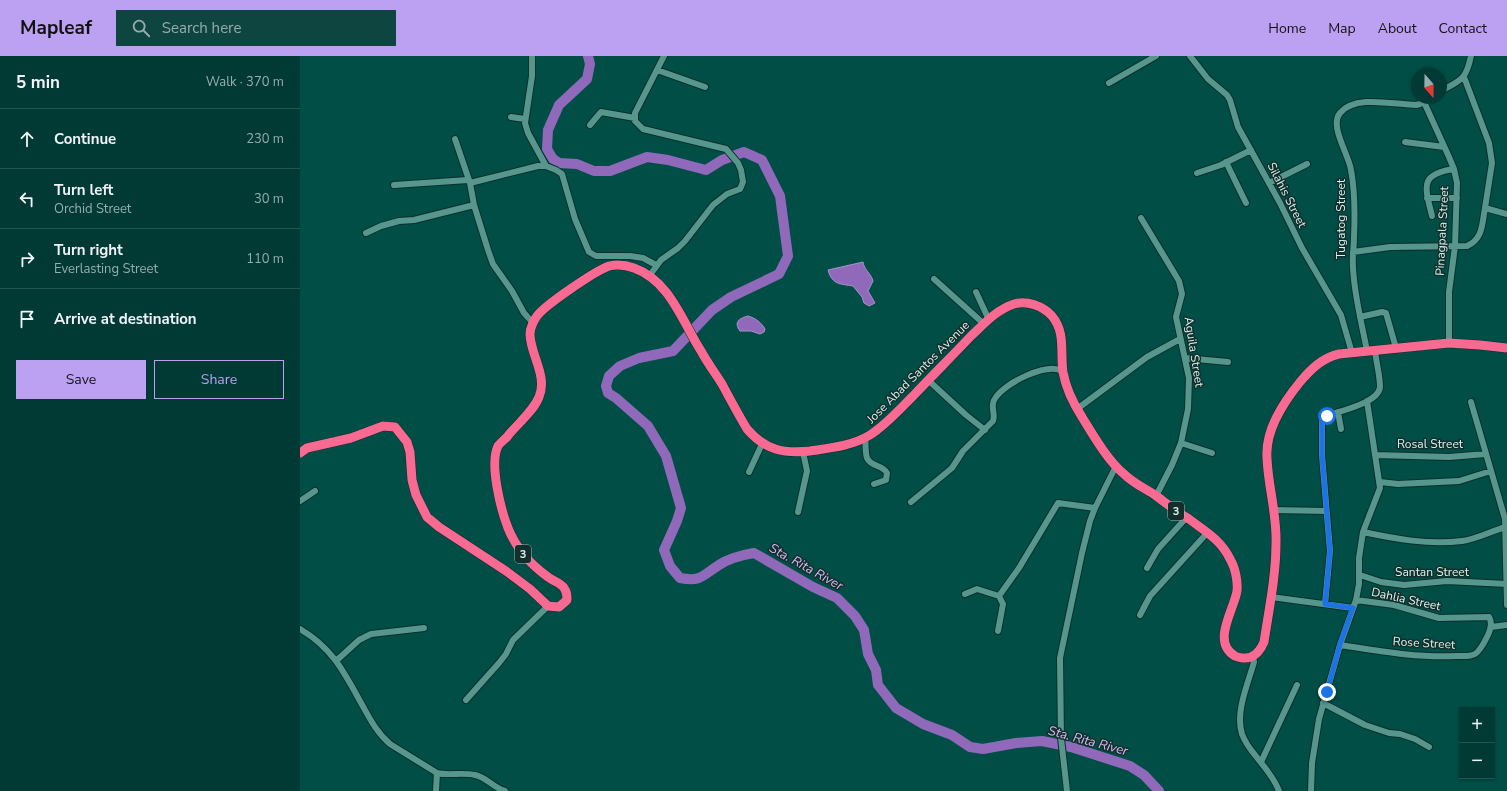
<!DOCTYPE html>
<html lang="en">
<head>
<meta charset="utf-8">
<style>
  :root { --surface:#013a35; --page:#0f4541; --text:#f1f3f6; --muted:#96adad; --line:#235450; --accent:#bca0f2 }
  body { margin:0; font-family:"Nunito Sans",sans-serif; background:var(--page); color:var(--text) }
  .controls { position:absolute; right:12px; bottom:12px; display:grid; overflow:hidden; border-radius:0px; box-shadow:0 1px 3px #0004 }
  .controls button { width:36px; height:36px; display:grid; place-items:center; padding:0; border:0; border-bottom:1px solid var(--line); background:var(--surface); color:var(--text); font:20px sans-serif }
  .compass { position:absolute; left:1111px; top:12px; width:36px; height:36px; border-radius:50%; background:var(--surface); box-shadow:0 1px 3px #0004; rotate:160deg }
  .stop { position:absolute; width:12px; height:12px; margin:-9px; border:3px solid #1a73e8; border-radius:50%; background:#fff }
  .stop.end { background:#1a73e8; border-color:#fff; box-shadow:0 1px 4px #0008 }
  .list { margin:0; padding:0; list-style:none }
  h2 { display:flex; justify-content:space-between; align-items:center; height:52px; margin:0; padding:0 16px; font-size:17px }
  h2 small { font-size:13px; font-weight:400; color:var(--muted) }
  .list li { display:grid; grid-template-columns:26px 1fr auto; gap:12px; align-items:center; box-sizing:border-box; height:60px; padding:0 16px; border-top:1px solid var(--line) }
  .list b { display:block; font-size:15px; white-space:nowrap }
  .list p { margin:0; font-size:13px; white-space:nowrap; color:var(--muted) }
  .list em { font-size:13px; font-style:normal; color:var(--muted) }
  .actions { display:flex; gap:8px; padding:12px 16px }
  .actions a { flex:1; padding:9px 0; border:1px solid var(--accent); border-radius:0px; text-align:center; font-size:14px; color:var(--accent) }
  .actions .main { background:var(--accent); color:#111 }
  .icon { flex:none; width:22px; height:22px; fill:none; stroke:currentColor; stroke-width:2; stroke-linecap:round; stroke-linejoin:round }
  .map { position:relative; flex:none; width:1207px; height:735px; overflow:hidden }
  header { display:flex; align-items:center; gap:24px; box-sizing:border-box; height:56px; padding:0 20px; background:var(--accent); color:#111 }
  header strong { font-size:19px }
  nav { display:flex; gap:22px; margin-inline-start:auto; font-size:14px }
  .search { width:280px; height:36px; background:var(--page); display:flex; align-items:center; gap:10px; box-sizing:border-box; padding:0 14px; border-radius:0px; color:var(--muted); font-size:15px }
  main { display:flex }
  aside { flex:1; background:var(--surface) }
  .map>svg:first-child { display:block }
  .water { fill:#9069ba; stroke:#a593ca }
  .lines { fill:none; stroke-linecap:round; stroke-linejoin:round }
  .river { stroke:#9069ba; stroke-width:10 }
  .minor-casing { stroke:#0d2f2b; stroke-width:8 }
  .highway-casing { stroke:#0d2f2b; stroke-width:10 }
  .minor { stroke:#57968d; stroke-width:6 }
  .highway { stroke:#f96a93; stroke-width:9 }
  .route { stroke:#1a73e8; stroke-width:5 }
  .labels { text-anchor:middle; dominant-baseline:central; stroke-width:3; stroke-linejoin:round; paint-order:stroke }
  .shield { fill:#142e2b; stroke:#9cb9b5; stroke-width:1 }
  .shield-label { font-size:11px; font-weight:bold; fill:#d6f5f0 }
  .street-label { font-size:12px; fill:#d6f5f0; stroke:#142e2b }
  .water-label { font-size:13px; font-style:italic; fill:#d6bafa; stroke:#142e2b }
</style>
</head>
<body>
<header>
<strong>Mapleaf</strong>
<div class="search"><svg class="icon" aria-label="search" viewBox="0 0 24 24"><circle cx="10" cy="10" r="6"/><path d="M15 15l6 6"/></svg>Search here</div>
<nav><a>Home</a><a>Map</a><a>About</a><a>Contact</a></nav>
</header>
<main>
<aside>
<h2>5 min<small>Walk · 370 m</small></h2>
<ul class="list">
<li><svg class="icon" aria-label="ahead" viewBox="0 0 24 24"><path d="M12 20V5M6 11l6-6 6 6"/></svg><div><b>Continue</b></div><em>230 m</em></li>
<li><svg class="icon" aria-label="left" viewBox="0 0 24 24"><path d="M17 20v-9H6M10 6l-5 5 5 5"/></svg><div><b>Turn left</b><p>Orchid Street</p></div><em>30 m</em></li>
<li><svg class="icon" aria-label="right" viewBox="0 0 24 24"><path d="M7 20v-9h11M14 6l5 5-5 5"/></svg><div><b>Turn right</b><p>Everlasting Street</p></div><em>110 m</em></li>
<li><svg class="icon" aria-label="arrive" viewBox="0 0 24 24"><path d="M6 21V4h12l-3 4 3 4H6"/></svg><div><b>Arrive at destination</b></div></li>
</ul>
<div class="actions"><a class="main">Save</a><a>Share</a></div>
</aside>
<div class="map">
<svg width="1207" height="735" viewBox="0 0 1207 735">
  <rect width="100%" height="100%" fill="#014e47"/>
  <path class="water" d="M563 206C564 214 571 217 573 225L568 235 575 247 569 250 564 247 562 241 553 230C541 228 532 229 528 214Z
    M448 260C455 262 461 266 465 273L464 276 460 278 451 275H440C433 266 440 262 448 260Z"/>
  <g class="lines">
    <path class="river" d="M288 0 290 8 287 23 259 49 248 74 247 93 253 103 259 107 277 108 294 115H310L347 101 368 104 406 114 422 104 444 96 462 104 480 140 488 200 479 218 431 241 412 254 373 295 339 302 320 310 309 320 306 330 308 337 316 342 348 370 366 400 381 452 377 465 364 494 370 510 380 522C401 526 402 520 419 509 428 503 442 499 454 497L513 531 537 542 555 560 564 574 568 598 576 614 578 629 596 652 623 668 652 679 670 691 683 693 716 687 742 685 771 691 830 710 844 719 859 735"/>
    <g class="minor-casing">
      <path id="minor" d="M232 0V20L225 67 228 77 246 110
        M890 0 908 23 927 39 930 44 938 71 980 147 1002 192 1041 259 1052 297
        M357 14 405 31
        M1164 21 1189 87 1192 107 1185 152 1207 158
        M809 27 856 0
        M1141 35C1161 24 1166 24 1171 0
        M1124 46 1149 101 1154 113 1157 127 1155 190 1149 236V287
        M211 61 225 63
        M290 69 301 56 335 62
        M155 83 170 127 174 149 188 194 193 208 212 235 224 257 233 267
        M1105 86 1144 91
        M926 106 946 147
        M897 117 921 109 951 94
        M170 127 238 110H246L256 114 262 118 275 163 289 196 296 200H330L343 202 356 209
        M969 127 1007 108
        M94 129 168 124
        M1127 142H1157
        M1132 160C1125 131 1119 118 1154 113
        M841 162 879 225 882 238 876 261 889 322 888 353 881 387 872 409 856 440
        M66 177 81 170 99 165 114 164 174 149
        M1053 196 1090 191 1167 190C1183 183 1182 168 1185 152
        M350 219 361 204 378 192 385 185 413 149 427 138 440 133 443 126 441 114 438 107 426 93 343 73 335 65V57L364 0
        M634 223 684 268
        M676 236 689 264
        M1060 261 1082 256 1086 257 1096 292
        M1067 295C1062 268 1054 239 1053 211 1052 201 1054 191 1054 181 1055 159 1055 135 1051 114 1049 99 1029 70 1040 57 1056 38 1095 49 1116 49L1120 48 1130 42
        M885 302 928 306
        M628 324 666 359 685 374
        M1171 346 1205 463 1207 549
        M777 353 847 301 880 283
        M1038 356 1041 373
        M565 382C566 388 565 396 567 402 571 411 583 409 587 417L586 424 574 428
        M881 387 912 397
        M1075 399 1149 401 1186 398
        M449 416 462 388
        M1080 426 1098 428 1159 425 1191 415
        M0 445 15 435
        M611 446 652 412 663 395 693 365C696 357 689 350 696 341 706 327 746 306 763 315
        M974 454 1026 455
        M498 456 507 415 503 396
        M1063 476C1096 483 1128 489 1162 485 1177 483 1191 475 1206 471
        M847 512 858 493 886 462
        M1060 519 1081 526 1104 529 1147 525 1207 528
        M665 538 677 533 699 540
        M971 541 1053 552
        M1025 548 1030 495 1022 399V364L1023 361 1027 360C1039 355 1079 347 1080 331 1080 319 1076 306 1075 294
        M840 559 850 540 908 476
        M1191 571 1207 569
        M0 573C31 591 43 614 60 645 69 661 76 676 90 688L137 717C149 720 162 716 175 719 186 721 194 732 205 735
        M698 575 703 548 699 540 719 512 758 447 795 452
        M1040 589C1079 595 1117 602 1156 600 1162 600 1170 601 1175 598 1180 595 1184 587 1187 581 1190 575 1193 567 1189 561L1139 562 1094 549 1056 544
        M953 600 954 606C948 628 935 656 942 678 945 686 950 693 955 699 964 711 974 721 979 735
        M36 605 59 584 71 578 124 572
        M166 644 199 607 206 598 213 584 248 550
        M1023 647 1065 669 1089 677 1100 678 1115 683 1129 691
        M961 706 997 629
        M136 735 137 717
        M767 735 761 682 760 602 782 497 790 465 795 452 816 410
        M1011 735 1012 707 1019 663 1040 589 1056 544 1059 528V502L1063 476 1080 432 1067 345"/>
    </g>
    <g class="highway-casing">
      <path id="highway" d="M0 397 7 392 51 382 83 370 95 371 107 386 110 396 112 424 116 439 127 461 139 471 206 515 230 533 248 550 259 551 267 544C267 539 267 536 264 532 261 527 253 525 248 521 231 509 216 492 208 472 201 454 189 408 198 390 200 387 204 384 207 381 217 368 233 356 239 341 248 320 230 298 230 278 230 272 234 264 237 260 245 249 295 215 309 210 317 208 326 209 334 212 370 225 382 265 401 295 407 306 415 317 422 328 430 343 438 358 447 373 465 394 484 398 510 395 530 392 552 390 570 379 586 369 600 353 613 340 632 320 652 300 671 280 684 268 696 254 714 248 727 244 743 250 752 260 766 277 760 296 763 316 766 333 773 347 782 361 793 379 808 405 824 418 833 427 844 432 855 439 866 447 877 456 889 463 905 475 921 484 930 503 935 511 938 525 937 535 934 554 911 586 935 600 939 602 946 603 951 601 958 598 961 593 964 586 969 553 976 520 976 487 977 458 968 430 967 402 965 374 983 347 1000 326 1011 313 1022 302 1039 298L1149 287 1180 289 1207 292"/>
    </g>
    <use href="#minor" class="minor"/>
    <use href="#highway" class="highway"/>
  </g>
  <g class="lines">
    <path class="route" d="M1027 360 1023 361 1022 364V399L1030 495 1025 548 1053 552 1040 588 1027 636"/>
  </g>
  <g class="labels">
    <g class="shield">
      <rect x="868" y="446" width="16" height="18" rx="3"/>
      <rect x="215" y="489" width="16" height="18" rx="3"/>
    </g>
    <g class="shield-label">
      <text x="876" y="455">3</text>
      <text x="223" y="498">3</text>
    </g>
    <g class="street-label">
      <text transform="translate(987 139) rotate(63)">Silahis Street</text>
      <text transform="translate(1041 163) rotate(-90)">Tugatog Street</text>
      <text transform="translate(1142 175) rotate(-87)">Pinagpala Street</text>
      <text transform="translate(894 296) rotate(81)">Aguila Street</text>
      <text transform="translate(618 316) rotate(-45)">Jose Abad Santos Avenue</text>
      <text x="1130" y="388">Rosal Street</text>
      <text x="1132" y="516">Santan Street</text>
      <text transform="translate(1106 543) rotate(12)">Dahlia Street</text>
      <text transform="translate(1124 587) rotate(3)">Rose Street</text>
    </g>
    <g class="water-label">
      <text transform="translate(506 511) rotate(29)">Sta. Rita River</text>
      <text transform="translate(788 685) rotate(15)">Sta. Rita River</text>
    </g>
  </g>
</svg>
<div class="controls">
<button>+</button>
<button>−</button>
</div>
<svg class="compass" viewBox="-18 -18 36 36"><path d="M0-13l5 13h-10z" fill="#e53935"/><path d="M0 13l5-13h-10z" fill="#96adad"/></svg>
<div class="stop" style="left:1027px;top:360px"></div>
<div class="stop end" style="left:1027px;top:636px"></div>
</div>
</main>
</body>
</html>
